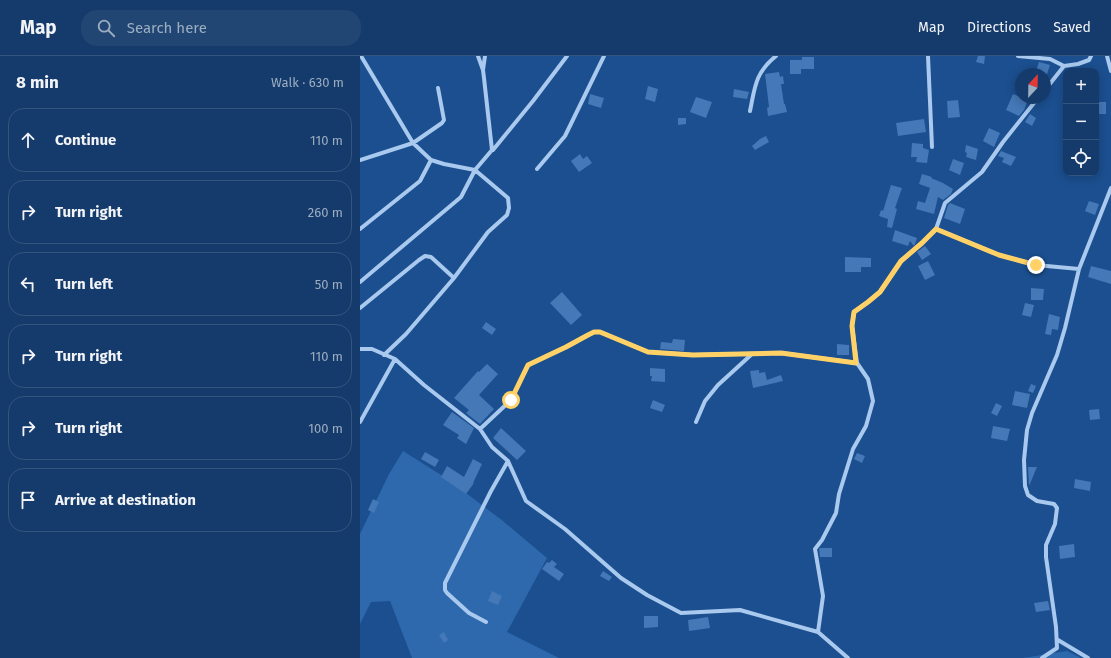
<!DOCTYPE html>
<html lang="en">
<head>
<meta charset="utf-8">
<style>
  :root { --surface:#143b6b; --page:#214673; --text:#f1f3f6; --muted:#9dadc1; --line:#33557e }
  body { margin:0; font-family:"Fira Sans",sans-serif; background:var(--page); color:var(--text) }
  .controls { position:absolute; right:12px; top:12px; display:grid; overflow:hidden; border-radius:8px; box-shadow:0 2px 10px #0003 }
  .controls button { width:36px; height:36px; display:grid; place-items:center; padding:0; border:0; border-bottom:1px solid var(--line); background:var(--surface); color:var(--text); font:20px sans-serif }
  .compass { position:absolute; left:655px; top:12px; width:36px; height:36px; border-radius:50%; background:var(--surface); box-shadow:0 2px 10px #0003; rotate:22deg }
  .stop { position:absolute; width:12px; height:12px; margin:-9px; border:3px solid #ffd166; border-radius:50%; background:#fff }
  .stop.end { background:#ffd166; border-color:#fff; box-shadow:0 1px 4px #0008 }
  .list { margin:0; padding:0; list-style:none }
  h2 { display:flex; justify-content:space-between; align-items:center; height:52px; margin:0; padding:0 16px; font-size:17px }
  h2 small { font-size:13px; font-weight:400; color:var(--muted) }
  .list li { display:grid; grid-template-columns:26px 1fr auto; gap:12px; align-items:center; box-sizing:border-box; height:64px; margin:0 8px 8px; padding:0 8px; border:1px solid var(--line); border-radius:16px }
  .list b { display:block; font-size:15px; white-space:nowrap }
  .list em { font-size:13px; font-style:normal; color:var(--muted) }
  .icon { flex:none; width:22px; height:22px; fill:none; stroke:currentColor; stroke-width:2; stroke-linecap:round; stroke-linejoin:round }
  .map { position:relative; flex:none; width:751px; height:602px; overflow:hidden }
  header { display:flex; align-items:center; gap:24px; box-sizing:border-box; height:56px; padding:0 20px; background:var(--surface); border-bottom:1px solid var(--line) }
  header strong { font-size:19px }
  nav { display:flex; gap:22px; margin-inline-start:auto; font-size:14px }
  .search { width:280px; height:36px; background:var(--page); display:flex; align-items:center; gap:10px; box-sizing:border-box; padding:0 14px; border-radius:16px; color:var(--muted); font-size:15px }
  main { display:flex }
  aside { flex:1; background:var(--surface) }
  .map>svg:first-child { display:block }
  .green { fill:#2e69ad }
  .building { fill:#4478b7 }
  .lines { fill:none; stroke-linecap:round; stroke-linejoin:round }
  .street { stroke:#a9c9ee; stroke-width:4 }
  .route { stroke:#ffd166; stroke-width:5 }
</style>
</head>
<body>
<header>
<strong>Map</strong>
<div class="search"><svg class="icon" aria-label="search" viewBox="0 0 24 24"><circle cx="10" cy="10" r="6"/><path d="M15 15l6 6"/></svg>Search here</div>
<nav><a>Map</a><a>Directions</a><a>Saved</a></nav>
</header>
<main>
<aside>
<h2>8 min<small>Walk · 630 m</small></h2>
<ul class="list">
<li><svg class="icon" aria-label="ahead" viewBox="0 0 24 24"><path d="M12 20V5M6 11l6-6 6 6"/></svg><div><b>Continue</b></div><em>110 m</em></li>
<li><svg class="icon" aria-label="right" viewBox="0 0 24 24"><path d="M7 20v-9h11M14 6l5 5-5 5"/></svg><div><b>Turn right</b></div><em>260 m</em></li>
<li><svg class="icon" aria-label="left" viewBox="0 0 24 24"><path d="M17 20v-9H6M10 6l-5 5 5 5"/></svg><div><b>Turn left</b></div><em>50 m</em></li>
<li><svg class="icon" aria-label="right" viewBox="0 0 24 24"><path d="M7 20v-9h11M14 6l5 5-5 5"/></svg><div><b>Turn right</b></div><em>110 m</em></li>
<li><svg class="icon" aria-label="right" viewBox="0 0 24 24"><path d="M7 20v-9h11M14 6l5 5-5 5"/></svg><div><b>Turn right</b></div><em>100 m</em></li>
<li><svg class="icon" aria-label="arrive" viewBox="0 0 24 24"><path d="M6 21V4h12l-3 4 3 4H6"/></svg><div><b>Arrive at destination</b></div></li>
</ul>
</aside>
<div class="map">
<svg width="751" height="602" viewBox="0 0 751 602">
  <rect width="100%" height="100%" fill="#1b4f8f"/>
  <path class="green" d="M43 395 89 424 143 465 187 502 147 576 199 602H52L30 545 11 546 0 568V478L29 418Z
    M707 595 721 602H663Z"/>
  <path class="building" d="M618 0H625L624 8 616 6Z
    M442 1H454V13H441V18H430V4H442Z
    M679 6 690 9 687 18H675Z
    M419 16 420 21 423 20 424 28H421L424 48H425L427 56 408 60 407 52 409 51 405 18Z
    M288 30 298 33 295 46 285 43Z
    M374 33 389 36 387 43 373 41Z
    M230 38 244 42 241 52 228 48Z
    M653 38 668 44 664 54 659 60 646 54Z
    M336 41 352 46 346 62 330 56Z
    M598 44 600 61 588 62 587 45Z
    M736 46H746V58H736Z
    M670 58 676 62 672 70 665 66Z
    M318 62H326V68L318 69Z
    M564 63 566 76 538 80 536 67Z
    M629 72 640 77 634 91 623 85Z
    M406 80 409 86 395 94 392 90 400 83Z
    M552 87 563 88V92L569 94 567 107 556 106 557 101H551Z
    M606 89 618 93 616 104 606 101 607 97 605 96Z
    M641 95 656 101 651 110 642 106 644 102 638 100Z
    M220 98 223 103 227 100 232 107 219 116 211 105Z
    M593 103 604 107 600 119 589 114Z
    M562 118 572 121 571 122 583 127 593 133 591 138 583 144 578 141 574 158 556 153 558 145 565 147 570 132 559 128Z
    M531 129 542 132 535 152 537 153 532 172 527 171 528 163 519 160 521 154 523 155Z
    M729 145 739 148 735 159 725 155Z
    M590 147 605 153 600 168 584 162 588 149Z
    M535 174 557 182 555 188 554 190 550 185 548 190 532 185Z
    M565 190 571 198 562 204 557 196Z
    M485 201 511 202V211H501V216H485Z
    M568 205 575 219 565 224 558 210Z
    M731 210 751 215V228L728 221Z
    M671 232 684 233 683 244H671Z
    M202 236 222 259 211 269 190 247Z
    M665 247 674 249 671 261 662 259Z
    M689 258 700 261 698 274 692 273 691 279 685 278Z
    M126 266 136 273 132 279 122 272Z
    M313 283 325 284 324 295 300 293 301 286 312 287Z
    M477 288 489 289V299H477Z
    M127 308 138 318 119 339 134 353 120 368 106 357 109 354 94 342 118 315 119 316Z
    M290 312 305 313V326L291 325 292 320H290Z
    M399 314V317L405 316 407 324 421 319 423 325 393 332 390 315Z
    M671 328 676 330 673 337 668 335Z
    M655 335 670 338 667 352 652 349Z
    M293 344 305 349 302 356 290 352Z
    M636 347 642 350 637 360 631 357Z
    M739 353 740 363 730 364 729 354Z
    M92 356 114 372 106 388 97 382 99 379 83 369Z
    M633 370 650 373 647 385 631 382Z
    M141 372 166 395 157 404 133 382Z
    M65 396 79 404 75 411 61 403Z
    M497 397 505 400 502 407 494 403Z
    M113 403 122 408 113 427H114L106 438 81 421 87 410 104 421Z
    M668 411H677L669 430Z
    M715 423 731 426 730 435 714 432Z
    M13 443 19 446 14 457 8 454Z
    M714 488 715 501 700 503 699 490Z
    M460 492H472V501H460L459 493Z
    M192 504 197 508 194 511 204 518 199 525 182 513 187 506 189 507Z
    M243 515 252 521 249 525 240 520Z
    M132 535 142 540 138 549 128 545Z
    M688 545 690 554 676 556 674 547Z
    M284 560H298V571L284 572Z
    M348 561 350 572 329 575 328 564Z
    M84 576 88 584 84 587 79 579Z"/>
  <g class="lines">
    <path class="street" d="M1 0 53 87 71 104 84 108 115 114 148 142 149 152 147 159 128 176 94 222 46 278 24 299
      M118 0 123 14
      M568 0 572 91
      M658 0 690 3 704 10 718 8 729 4 731 0
      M747 0 751 15
      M685 34 704 10
      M390 55C395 31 395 17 416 0
      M133 94 173 45 207 0
      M0 104 53 87 82 67 84 64 78 32
      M177 113 205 80 244 0
      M0 173 60 125 71 104
      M576 173 639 199 676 209 719 213
      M0 226 101 141 115 114 132 94 124 22 123 14 125 0
      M0 252 59 204 65 200 71 201 94 222
      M0 293H12L35 303 64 329 120 373 132 391 148 405 166 445 205 473 261 522 287 539 321 557 380 554 458 576 488 602
      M0 366 35 303
      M336 366 345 345 358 329 392 298
      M120 373 151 344 168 309 206 291 228 279 234 276H240L288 296 333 299 421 297 497 307
      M126 566 109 557 87 537 85 534V527L131 435 148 405
      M458 576 463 540 455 493 462 484 476 457 479 438 493 393 506 370 513 345 508 323 497 307 492 270 494 256 508 246 520 236 541 205 562 187 576 173 585 147 622 116 643 86 678 42
      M698 584 728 602
      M682 602 697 592 696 571 686 501V489L695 468 697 452 694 448 677 445 668 439 665 430 664 404 667 374 672 357 697 299 705 272 719 213 751 132"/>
  </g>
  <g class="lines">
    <path class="route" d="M151 344 168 309 206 291 228 279 234 276H240L288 296 333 299 421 297 496 307 492 270 494 256 508 246 520 236 541 205 562 187 576 173 639 199 676 209"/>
  </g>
</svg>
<div class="controls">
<button>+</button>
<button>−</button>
<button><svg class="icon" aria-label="locate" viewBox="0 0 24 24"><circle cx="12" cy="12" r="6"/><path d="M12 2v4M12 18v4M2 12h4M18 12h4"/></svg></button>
</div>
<svg class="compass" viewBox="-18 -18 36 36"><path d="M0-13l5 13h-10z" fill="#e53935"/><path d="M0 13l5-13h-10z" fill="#9dadc1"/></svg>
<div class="stop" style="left:151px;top:344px"></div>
<div class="stop end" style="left:676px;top:209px"></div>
</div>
</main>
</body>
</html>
